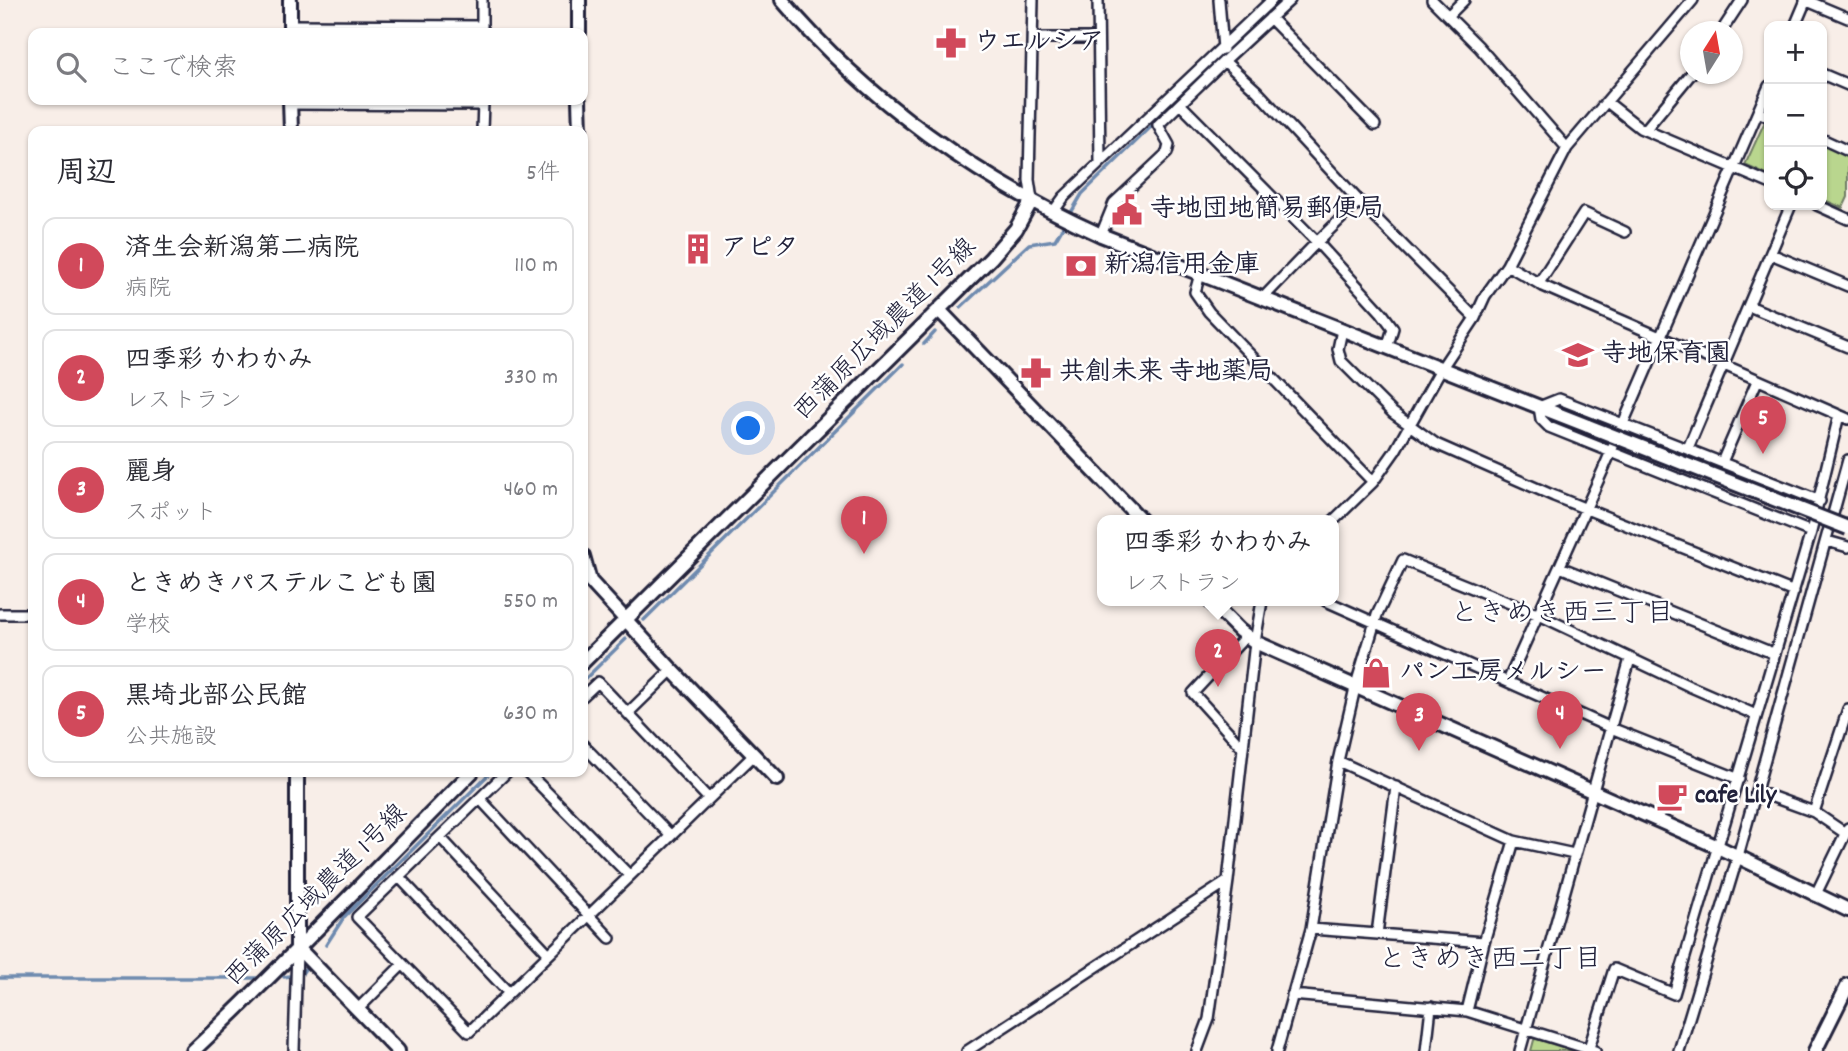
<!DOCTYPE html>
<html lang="ja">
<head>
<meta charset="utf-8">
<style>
  :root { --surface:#fff; --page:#f7f7f7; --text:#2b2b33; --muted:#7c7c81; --line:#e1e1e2; --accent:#d1495b }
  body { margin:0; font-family:Dekko,"Klee One",sans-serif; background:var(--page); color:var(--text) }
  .controls { position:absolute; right:21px; top:21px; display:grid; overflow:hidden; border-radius:14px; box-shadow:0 2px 5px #0004 }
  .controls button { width:63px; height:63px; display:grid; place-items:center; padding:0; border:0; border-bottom:2px solid var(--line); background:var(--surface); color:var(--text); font:35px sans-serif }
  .compass { position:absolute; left:1680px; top:21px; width:63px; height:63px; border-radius:50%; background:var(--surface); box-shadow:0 2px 5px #0004; rotate:11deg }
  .you { position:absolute; left:749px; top:429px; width:24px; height:24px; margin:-18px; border:5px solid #fff; border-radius:50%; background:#1a73e8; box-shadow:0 0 0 10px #1a73e833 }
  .badge { display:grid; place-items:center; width:46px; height:46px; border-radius:50%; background:var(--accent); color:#fff; font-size:23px; font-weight:700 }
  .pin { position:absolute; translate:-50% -58px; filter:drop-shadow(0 2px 4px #0008) }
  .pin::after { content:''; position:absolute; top:37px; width:24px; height:21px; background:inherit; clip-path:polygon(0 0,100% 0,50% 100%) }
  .popup { position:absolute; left:1097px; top:515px; width:242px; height:91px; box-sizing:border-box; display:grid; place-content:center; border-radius:14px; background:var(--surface); filter:drop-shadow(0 2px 5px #0005); font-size:23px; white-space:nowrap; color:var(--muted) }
  .popup b { font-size:26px; color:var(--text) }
  .popup::after { content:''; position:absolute; left:50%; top:100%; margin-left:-14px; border:14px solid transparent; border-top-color:var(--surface) }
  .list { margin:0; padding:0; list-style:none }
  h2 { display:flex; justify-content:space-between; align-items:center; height:91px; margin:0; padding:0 28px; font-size:30px }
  h2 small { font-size:23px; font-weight:400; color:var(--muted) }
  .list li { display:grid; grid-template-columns:46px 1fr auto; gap:21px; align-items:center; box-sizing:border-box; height:98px; margin:0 14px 14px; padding:0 14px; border:2px solid var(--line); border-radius:14px }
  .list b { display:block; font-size:26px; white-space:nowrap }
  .list p { margin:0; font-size:23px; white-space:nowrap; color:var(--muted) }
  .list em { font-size:23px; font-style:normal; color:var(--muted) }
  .icon { flex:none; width:38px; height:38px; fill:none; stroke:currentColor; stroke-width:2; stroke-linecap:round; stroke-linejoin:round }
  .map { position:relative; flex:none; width:1848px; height:1051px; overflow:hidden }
  .search { position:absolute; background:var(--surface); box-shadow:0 2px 5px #0004; left:28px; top:28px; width:560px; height:77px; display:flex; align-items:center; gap:18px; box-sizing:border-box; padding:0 24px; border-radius:14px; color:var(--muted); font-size:26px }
  .panel { position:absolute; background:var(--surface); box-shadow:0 2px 5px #0004; left:28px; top:126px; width:560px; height:651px; border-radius:14px }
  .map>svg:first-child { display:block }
  .green { fill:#b9d68e; stroke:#6e7c64; stroke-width:2 }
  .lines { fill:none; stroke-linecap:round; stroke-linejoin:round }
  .stream { stroke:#6e8aaf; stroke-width:3.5 }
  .street-casing { stroke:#22223b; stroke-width:14 }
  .secondary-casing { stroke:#22223b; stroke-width:18 }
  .street { stroke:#fff; stroke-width:9 }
  .secondary { stroke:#fff; stroke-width:12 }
  .secondary-bridge-casing { stroke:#22223b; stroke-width:18; stroke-linecap:butt }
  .secondary-bridge { stroke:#fff; stroke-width:12 }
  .labels { text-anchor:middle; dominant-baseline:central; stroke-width:5; stroke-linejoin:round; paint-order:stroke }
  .poi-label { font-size:26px; font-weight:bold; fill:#22223b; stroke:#fff; text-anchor:start }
  .street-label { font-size:26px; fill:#22223b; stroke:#fff }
  .neighbourhood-label { font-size:28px; fill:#22223b; stroke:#fff }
</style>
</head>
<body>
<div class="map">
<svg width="1848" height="1051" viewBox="0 0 1848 1051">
  <rect width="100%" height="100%" fill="#f8eee8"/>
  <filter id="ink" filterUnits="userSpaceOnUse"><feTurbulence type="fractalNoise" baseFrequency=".0143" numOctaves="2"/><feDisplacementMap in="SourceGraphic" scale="14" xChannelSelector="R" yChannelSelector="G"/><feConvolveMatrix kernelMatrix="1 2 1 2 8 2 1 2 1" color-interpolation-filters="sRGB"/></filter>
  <g filter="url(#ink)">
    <path class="green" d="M1766 119 1769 120V176L1745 165Z
      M1822 144 1848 155V197L1843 208 1822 199Z
      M1539 1037 1581 1051H1531L1534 1040Z"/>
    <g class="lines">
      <path class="stream" d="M961 307 1029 244 1055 240 1082 194 1281 0
        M924 344 935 332
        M644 620 903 364
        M583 681 626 639
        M326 945 344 917 491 772
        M301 975 305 969
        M284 977 290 976
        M0 978H257"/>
      <g class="street-casing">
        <path id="street" d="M482 0V33
          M1098 0 1100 163
          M1219 0 1223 49
          M1290 0 1224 61 1257 91 1359 201 1475 318
          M1432 0 1479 47 1567 148
          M1805 0 1848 18
          M1448 16 1464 0
          M1270 18 1375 125
          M290 25 482 26
          M1795 26 1806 0
          M1721 32 1742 0
          M1033 38H1098
          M1822 74 1848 85
          M1607 102 1640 128 1769 183
          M290 104 483 105
          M1180 104 1317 242 1382 313 1393 328 1387 348
          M1758 112 1769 117
          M1645 130 1691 74
          M482 131 483 102
          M1822 139 1848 151
          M1032 200 1029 180 1033 0
          M1817 205 1848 219
          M1053 212 1064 197 1272 0
          M1101 235 1114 203 1167 153 1169 145 1158 125 1224 61
          M1771 254 1848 286
          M1507 265 1543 286 1848 419
          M1200 274 1195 292 1209 312 1373 482
          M1539 283 1584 213 1625 232
          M1262 299 1317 242 1359 201
          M1749 306 1848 347
          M1342 330 1338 349 1341 361 1393 413 1436 444 1554 496 1794 592
          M1688 448 1791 205
          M1722 462 1757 381
          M1333 521 1373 482 1395 451 1441 369 1475 318 1485 296 1507 265 1567 148 1693 0
          M1811 532 1549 427 1541 419 1539 407 1559 399 1820 501
          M1827 541 1848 547
          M1560 567 1775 654
          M1326 601 1611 728 1739 779
          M0 614H33
          M1508 681 1603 470 1769 86
          M583 696 598 682 708 798
          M628 713 672 670
          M583 745 670 835
          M1242 747 1193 693 1246 636
          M1338 761 1514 841 1574 854
          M507 772 357 917 469 1032 754 755
          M527 772 629 875
          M1756 791 1814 812 1845 833
          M480 799 610 938
          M1814 812 1848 709
          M440 837 549 954
          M399 877 509 993
          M1815 896 1848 828
          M1311 929 1484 942
          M1377 934 1396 787
          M1292 995 1467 1011 1595 1051
          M358 1009 403 964
          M1467 1011 1484 942 1514 841
          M294 1051 297 949
          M967 1051 1228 881
          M1197 1051 1209 1019 1228 881 1255 642 1262 601
          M1277 1051 1311 929 1338 761 1355 688 1377 615 1403 560 1539 615 1689 686 1756 715
          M1426 1051 1431 1007
          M1520 1051 1630 659
          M1588 1051 1614 969 1674 994 1811 532 1839 415
          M1679 1051 1738 856 1848 460"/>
      </g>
      <g class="secondary-casing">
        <path id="secondary" d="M290 0V33
          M579 0V33
          M782 0C867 101 981 181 1101 235L1588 426
          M290 100 291 131
          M579 100 580 131
          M939 310 1142 521
          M583 556 590 581 672 670 777 779
          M1210 601 1240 631 1255 642 1718 847 1848 910
          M583 662 991 258 1016 229 1032 200
          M297 772V947L398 1051
          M193 1051C289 961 379 865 472 772
          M1815 1051 1848 985"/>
      </g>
      <use href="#street" class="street"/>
      <use href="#secondary" class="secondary"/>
      <g class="secondary-bridge-casing">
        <path id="secondary-bridge" d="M1588 426 1848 528"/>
      </g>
      <use href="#secondary-bridge" class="secondary-bridge"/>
    </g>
  </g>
  <defs>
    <g id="pharmacy-bare" transform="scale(2.415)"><path d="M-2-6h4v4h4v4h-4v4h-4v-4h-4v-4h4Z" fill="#d1495b" stroke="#fff" stroke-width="2.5" paint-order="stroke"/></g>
    <g id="civic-bare" transform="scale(2.415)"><path d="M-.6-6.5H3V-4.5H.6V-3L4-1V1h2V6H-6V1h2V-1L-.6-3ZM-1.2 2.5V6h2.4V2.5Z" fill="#d1495b" stroke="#fff" stroke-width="2.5" paint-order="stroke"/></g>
    <g id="building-bare" transform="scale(2.415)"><path d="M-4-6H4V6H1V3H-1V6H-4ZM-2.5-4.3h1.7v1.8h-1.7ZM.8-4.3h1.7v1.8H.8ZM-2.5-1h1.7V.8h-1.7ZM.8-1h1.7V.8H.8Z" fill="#d1495b" stroke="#fff" stroke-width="2.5" paint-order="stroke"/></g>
    <g id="bank-bare" transform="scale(2.415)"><path d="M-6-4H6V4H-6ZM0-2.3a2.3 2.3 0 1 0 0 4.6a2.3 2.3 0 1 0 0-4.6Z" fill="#d1495b" stroke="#fff" stroke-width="2.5" paint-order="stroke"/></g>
    <g id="school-bare" transform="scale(2.415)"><path d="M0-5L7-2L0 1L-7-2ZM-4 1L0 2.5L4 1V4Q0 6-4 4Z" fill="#d1495b" stroke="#fff" stroke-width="2.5" paint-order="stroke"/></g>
    <g id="shop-bare" transform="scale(2.415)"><path d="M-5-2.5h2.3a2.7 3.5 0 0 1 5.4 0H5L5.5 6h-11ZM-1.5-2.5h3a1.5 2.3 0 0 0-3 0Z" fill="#d1495b" stroke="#fff" stroke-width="2.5" paint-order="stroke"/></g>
    <g id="cafe-bare" transform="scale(2.415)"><path d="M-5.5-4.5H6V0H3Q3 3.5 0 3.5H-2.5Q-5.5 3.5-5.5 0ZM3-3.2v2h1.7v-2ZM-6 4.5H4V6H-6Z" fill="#d1495b" stroke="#fff" stroke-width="2.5" paint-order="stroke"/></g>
  </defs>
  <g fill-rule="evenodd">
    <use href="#pharmacy-bare" x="951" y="43"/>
    <use href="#civic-bare" x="1127" y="210"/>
    <use href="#building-bare" x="698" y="249"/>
    <use href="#bank-bare" x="1081" y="266"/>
    <use href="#school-bare" x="1578" y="355"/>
    <use href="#pharmacy-bare" x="1036" y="373"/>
    <use href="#shop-bare" x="1376" y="673"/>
    <use href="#cafe-bare" x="1672" y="796"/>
  </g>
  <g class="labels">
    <g class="poi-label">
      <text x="974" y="43">ウエルシア</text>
      <text x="1150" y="210">寺地団地簡易郵便局</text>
      <text x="721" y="249">アピタ</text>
      <text x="1104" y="266">新潟信用金庫</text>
      <text x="1601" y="355">寺地保育園</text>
      <text x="1059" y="373">共創未来 寺地薬局</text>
      <text x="1399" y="673">パン工房メルシー</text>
      <text x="1695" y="796">cafe Lily</text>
    </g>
    <g class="street-label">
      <text transform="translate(886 330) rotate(-45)">西蒲原広域農道 1号線</text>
      <text transform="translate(317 896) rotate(-45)">西蒲原広域農道 1号線</text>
    </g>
    <g class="neighbourhood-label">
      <text x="1562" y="616">ときめき西三丁目</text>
      <text x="1490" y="962">ときめき西二丁目</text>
    </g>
  </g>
</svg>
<div class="controls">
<button>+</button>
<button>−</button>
<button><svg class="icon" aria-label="locate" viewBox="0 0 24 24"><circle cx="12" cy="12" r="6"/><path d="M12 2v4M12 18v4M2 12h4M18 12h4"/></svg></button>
</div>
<svg class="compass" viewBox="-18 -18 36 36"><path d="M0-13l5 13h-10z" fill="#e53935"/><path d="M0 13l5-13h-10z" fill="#7c7c81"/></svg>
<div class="you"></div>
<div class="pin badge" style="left:864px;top:554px">1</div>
<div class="pin badge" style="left:1218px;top:687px">2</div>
<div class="popup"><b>四季彩 かわかみ</b>レストラン</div>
<div class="pin badge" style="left:1419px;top:751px">3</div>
<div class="pin badge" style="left:1560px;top:749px">4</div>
<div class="pin badge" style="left:1763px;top:454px">5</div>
<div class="search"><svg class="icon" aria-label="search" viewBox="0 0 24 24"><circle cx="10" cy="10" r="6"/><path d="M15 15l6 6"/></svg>ここで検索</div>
<section class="panel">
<h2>周辺<small>5件</small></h2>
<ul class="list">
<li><span class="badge">1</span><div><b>済生会新潟第二病院</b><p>病院</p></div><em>110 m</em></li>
<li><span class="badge">2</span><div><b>四季彩 かわかみ</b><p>レストラン</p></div><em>330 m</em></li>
<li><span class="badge">3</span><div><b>麗身</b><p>スポット</p></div><em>460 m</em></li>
<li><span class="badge">4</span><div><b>ときめきパステルこども園</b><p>学校</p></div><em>550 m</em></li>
<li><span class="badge">5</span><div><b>黒埼北部公民館</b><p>公共施設</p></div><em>630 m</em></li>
</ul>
</section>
</div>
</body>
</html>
